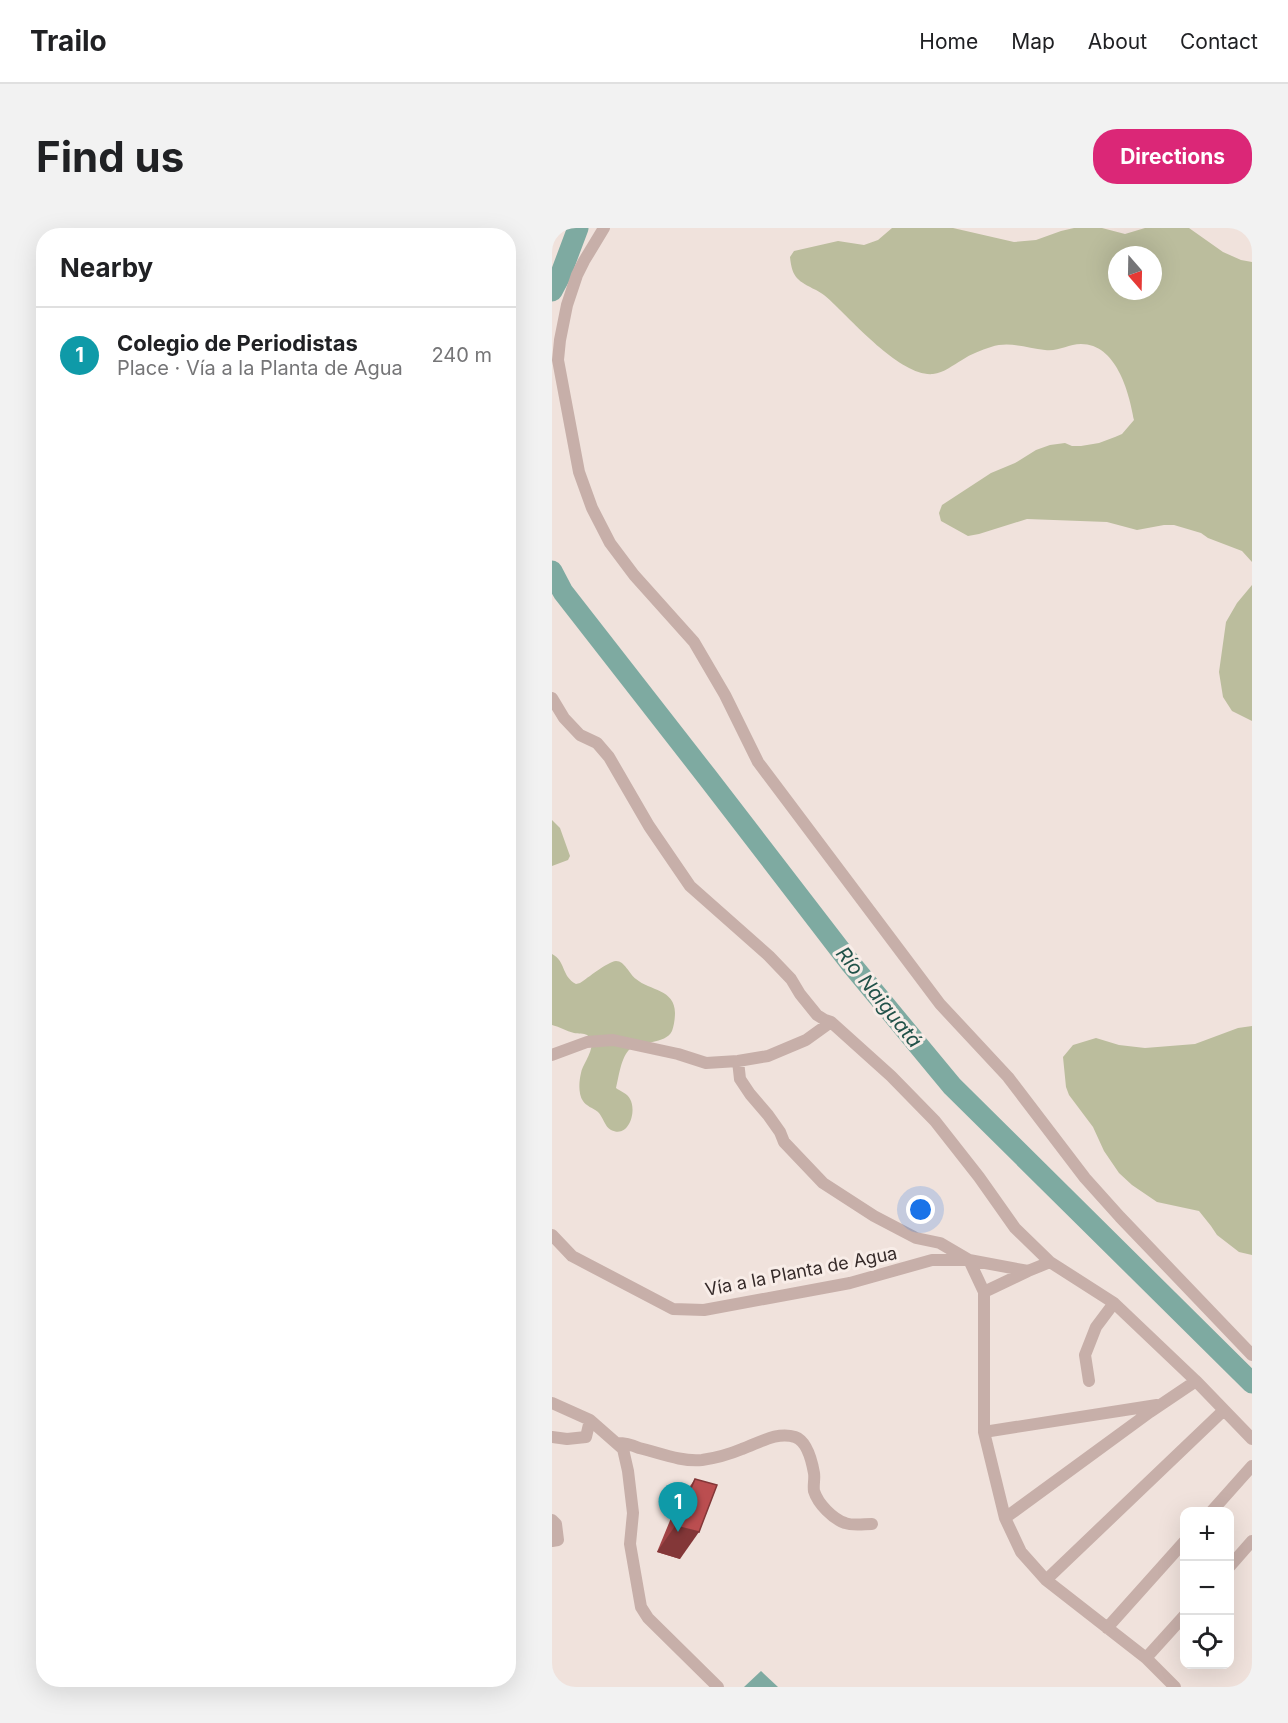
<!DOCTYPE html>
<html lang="en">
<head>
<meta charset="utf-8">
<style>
  :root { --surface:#fff; --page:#f2f2f2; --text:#202124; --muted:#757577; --line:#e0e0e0; --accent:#db2777 }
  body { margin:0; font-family:Inter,sans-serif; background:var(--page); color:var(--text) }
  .controls { position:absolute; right:18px; bottom:18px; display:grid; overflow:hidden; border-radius:12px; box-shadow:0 6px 24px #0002 }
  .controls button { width:54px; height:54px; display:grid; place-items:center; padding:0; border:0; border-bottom:2px solid var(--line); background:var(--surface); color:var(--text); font:30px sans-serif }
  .compass { position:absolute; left:556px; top:18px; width:54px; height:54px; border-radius:50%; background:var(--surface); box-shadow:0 6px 24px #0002; rotate:160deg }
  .you { position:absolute; left:369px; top:982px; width:21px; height:21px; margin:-15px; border:4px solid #fff; border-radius:50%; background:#1a73e8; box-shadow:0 0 0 9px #1a73e833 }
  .badge { display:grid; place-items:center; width:39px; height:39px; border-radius:50%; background:var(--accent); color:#fff; font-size:20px; font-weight:700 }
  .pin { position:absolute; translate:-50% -50px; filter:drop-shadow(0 2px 3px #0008) }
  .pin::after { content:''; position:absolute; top:32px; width:21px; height:18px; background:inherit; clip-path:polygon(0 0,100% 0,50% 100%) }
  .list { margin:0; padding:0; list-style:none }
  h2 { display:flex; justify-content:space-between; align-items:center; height:78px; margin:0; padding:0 24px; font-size:26px }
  h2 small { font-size:20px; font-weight:400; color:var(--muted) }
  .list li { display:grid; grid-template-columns:39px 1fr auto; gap:18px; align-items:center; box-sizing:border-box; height:96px; padding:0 24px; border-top:2px solid var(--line) }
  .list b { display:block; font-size:22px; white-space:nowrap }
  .list p { margin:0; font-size:20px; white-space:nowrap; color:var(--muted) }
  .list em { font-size:20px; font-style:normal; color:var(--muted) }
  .icon { flex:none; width:33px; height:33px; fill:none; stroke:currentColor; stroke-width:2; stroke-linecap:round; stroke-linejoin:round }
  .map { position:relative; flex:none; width:700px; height:1459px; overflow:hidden; border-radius:24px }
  header { display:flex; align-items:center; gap:36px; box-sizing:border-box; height:84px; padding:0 30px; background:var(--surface); border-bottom:2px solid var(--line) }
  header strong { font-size:28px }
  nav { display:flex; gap:33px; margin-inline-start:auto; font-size:21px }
  .intro { display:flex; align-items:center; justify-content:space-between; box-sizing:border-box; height:144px; padding:0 36px }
  h1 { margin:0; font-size:42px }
  .button { padding:15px 27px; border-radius:24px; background:var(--accent); color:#fff; font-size:21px; font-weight:700 }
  main { display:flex; gap:36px; padding:0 36px }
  aside { flex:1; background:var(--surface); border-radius:24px; box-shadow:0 6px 24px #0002 }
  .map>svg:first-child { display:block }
  .green { fill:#bbbd9d; fill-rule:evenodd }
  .water { fill:#7eaaa1 }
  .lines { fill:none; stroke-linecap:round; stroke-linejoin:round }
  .river { stroke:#7eaaa1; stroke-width:21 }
  .minor { stroke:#c7afa9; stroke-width:12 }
  .wall { fill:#a14345 }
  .shaded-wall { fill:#833738 }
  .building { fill:#bb4e50; stroke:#833738; stroke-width:1.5 }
  .labels { text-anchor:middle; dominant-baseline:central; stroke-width:6; stroke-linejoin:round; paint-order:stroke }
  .street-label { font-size:18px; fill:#342928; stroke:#f8ede8 }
  .water-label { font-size:20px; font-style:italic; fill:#215249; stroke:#f8ede8 }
</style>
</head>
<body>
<header>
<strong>Trailo</strong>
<nav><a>Home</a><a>Map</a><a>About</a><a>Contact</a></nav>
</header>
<div class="intro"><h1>Find us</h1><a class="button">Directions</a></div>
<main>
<aside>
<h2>Nearby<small></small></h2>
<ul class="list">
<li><span class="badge" style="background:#0f9aa8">1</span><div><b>Colegio de Periodistas</b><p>Place · Vía a la Planta de Agua</p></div><em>240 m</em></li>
</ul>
</aside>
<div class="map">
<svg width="700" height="1459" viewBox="0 0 700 1459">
  <rect width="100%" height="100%" fill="#f0e2dc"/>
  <path class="green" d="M340 0H401L462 14 484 12 509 3 522 0H550L573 6 593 0H637L671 24 689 32 700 34V334L690 323 656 310 649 305 622 297H612L585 302 555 294 475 291 427 306 416 308 389 293 387 285 390 277 439 245 463 235 484 222 498 217 513 215 520 218H529L547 215 563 209 570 206 582 192C577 163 564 116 529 116 516 116 506 124 493 122 475 120 457 113 439 119 429 122 419 126 410 132 401 137 392 145 381 146 351 149 306 99 285 79 279 73 272 66 264 62 246 53 240 50 238 29L242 23 286 13 312 17 326 12ZM565 27H601V63H565Z
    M700 357V493L680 483 671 469 667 444 674 394 685 375Z
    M0 592 8 600 18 628 16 632 0 638Z
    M0 726C14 733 9 748 24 756L28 755C36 750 55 734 64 733 73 733 77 746 84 751 98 763 123 761 123 785 123 790 122 798 120 803 113 817 89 812 78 821 69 829 67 848 64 860 68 863 76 866 78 871 85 883 77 911 59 902 53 899 51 889 46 884 41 880 34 878 31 873 26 866 27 853 29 845 30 836 48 816 35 807 32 805 26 806 22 805 14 803 8 799 0 797Z
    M700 798V1027L687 1024 665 1007 659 998 647 983 605 974 580 957 567 945 552 923 541 899 517 867 514 859 511 829 521 817 544 810 567 817 593 820 643 816 686 800Z"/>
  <path class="water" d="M209 1443 226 1459H192Z"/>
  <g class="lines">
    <path class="river" d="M0 63 8 48 26 0
      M0 343 11 364 156 550 299 736 400 858 700 1155"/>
    <path class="minor" d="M52 0 32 33 25 47 15 77 8 112 6 132 27 244 40 280 58 315 82 347 142 414 173 467 206 534 388 776 456 849 533 950 568 989 700 1127
      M0 470 12 490 28 507 45 515 57 529 97 598 138 658 217 728 239 751 248 766 265 787 273 792 279 794
      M0 827 35 814 61 812 126 826 154 835 186 833 216 828 254 812 279 794 339 848 383 893 427 949 463 1000 498 1034 562 1075 644 1153 700 1211
      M186 833 188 851 198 866 216 887 228 904 232 914 271 955 322 988 364 1010 388 1015 417 1032 476 1043
      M0 1007 20 1028 121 1081 152 1082 298 1055 380 1032H417
      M417 1032 432 1064V1204L453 1290 469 1324 494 1352 594 1430 623 1459
      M432 1064 476 1043 498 1034
      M537 1153 533 1127 544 1099 562 1075
      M0 1175 38 1192 71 1221 76 1243 81 1285 78 1316 89 1379 96 1390 166 1459
      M432 1204 605 1177
      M0 1209 15 1211 34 1209 38 1192
      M65 1215C73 1215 80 1217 87 1220 108 1225 129 1234 150 1232 164 1230 178 1226 190 1221 207 1215 225 1203 243 1209 255 1213 260 1234 262 1245 263 1251 261 1257 262 1263 266 1276 281 1291 293 1295 301 1298 312 1296 320 1296
      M659 1284 700 1238
      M453 1290 598 1184 644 1153
      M0 1292 4 1296 6 1312 0 1313
      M678 1338 700 1313
      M494 1352 672 1182
      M555 1400 632 1314
      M594 1430 632 1388"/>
  </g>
  <path class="wall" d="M143 1251 128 1331 105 1324 124 1278Z"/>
  <path class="shaded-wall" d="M123 1298 147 1304 128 1331 105 1324Z"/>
  <path class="building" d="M143 1251 165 1257 147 1304 123 1298Z"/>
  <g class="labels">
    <g class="street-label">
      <text transform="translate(249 1043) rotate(-11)">Vía a la Planta de Agua</text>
    </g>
    <g class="water-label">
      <text transform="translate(327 769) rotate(51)">Río Naiguatá</text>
    </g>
  </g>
</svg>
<div class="controls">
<button>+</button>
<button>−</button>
<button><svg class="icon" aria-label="locate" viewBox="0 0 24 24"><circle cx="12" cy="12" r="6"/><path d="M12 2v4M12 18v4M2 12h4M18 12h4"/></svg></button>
</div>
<svg class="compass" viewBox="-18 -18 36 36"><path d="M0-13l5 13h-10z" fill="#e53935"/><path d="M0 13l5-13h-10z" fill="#757577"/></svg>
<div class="you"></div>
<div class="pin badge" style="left:126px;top:1304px;background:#0f9aa8">1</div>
</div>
</main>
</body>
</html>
